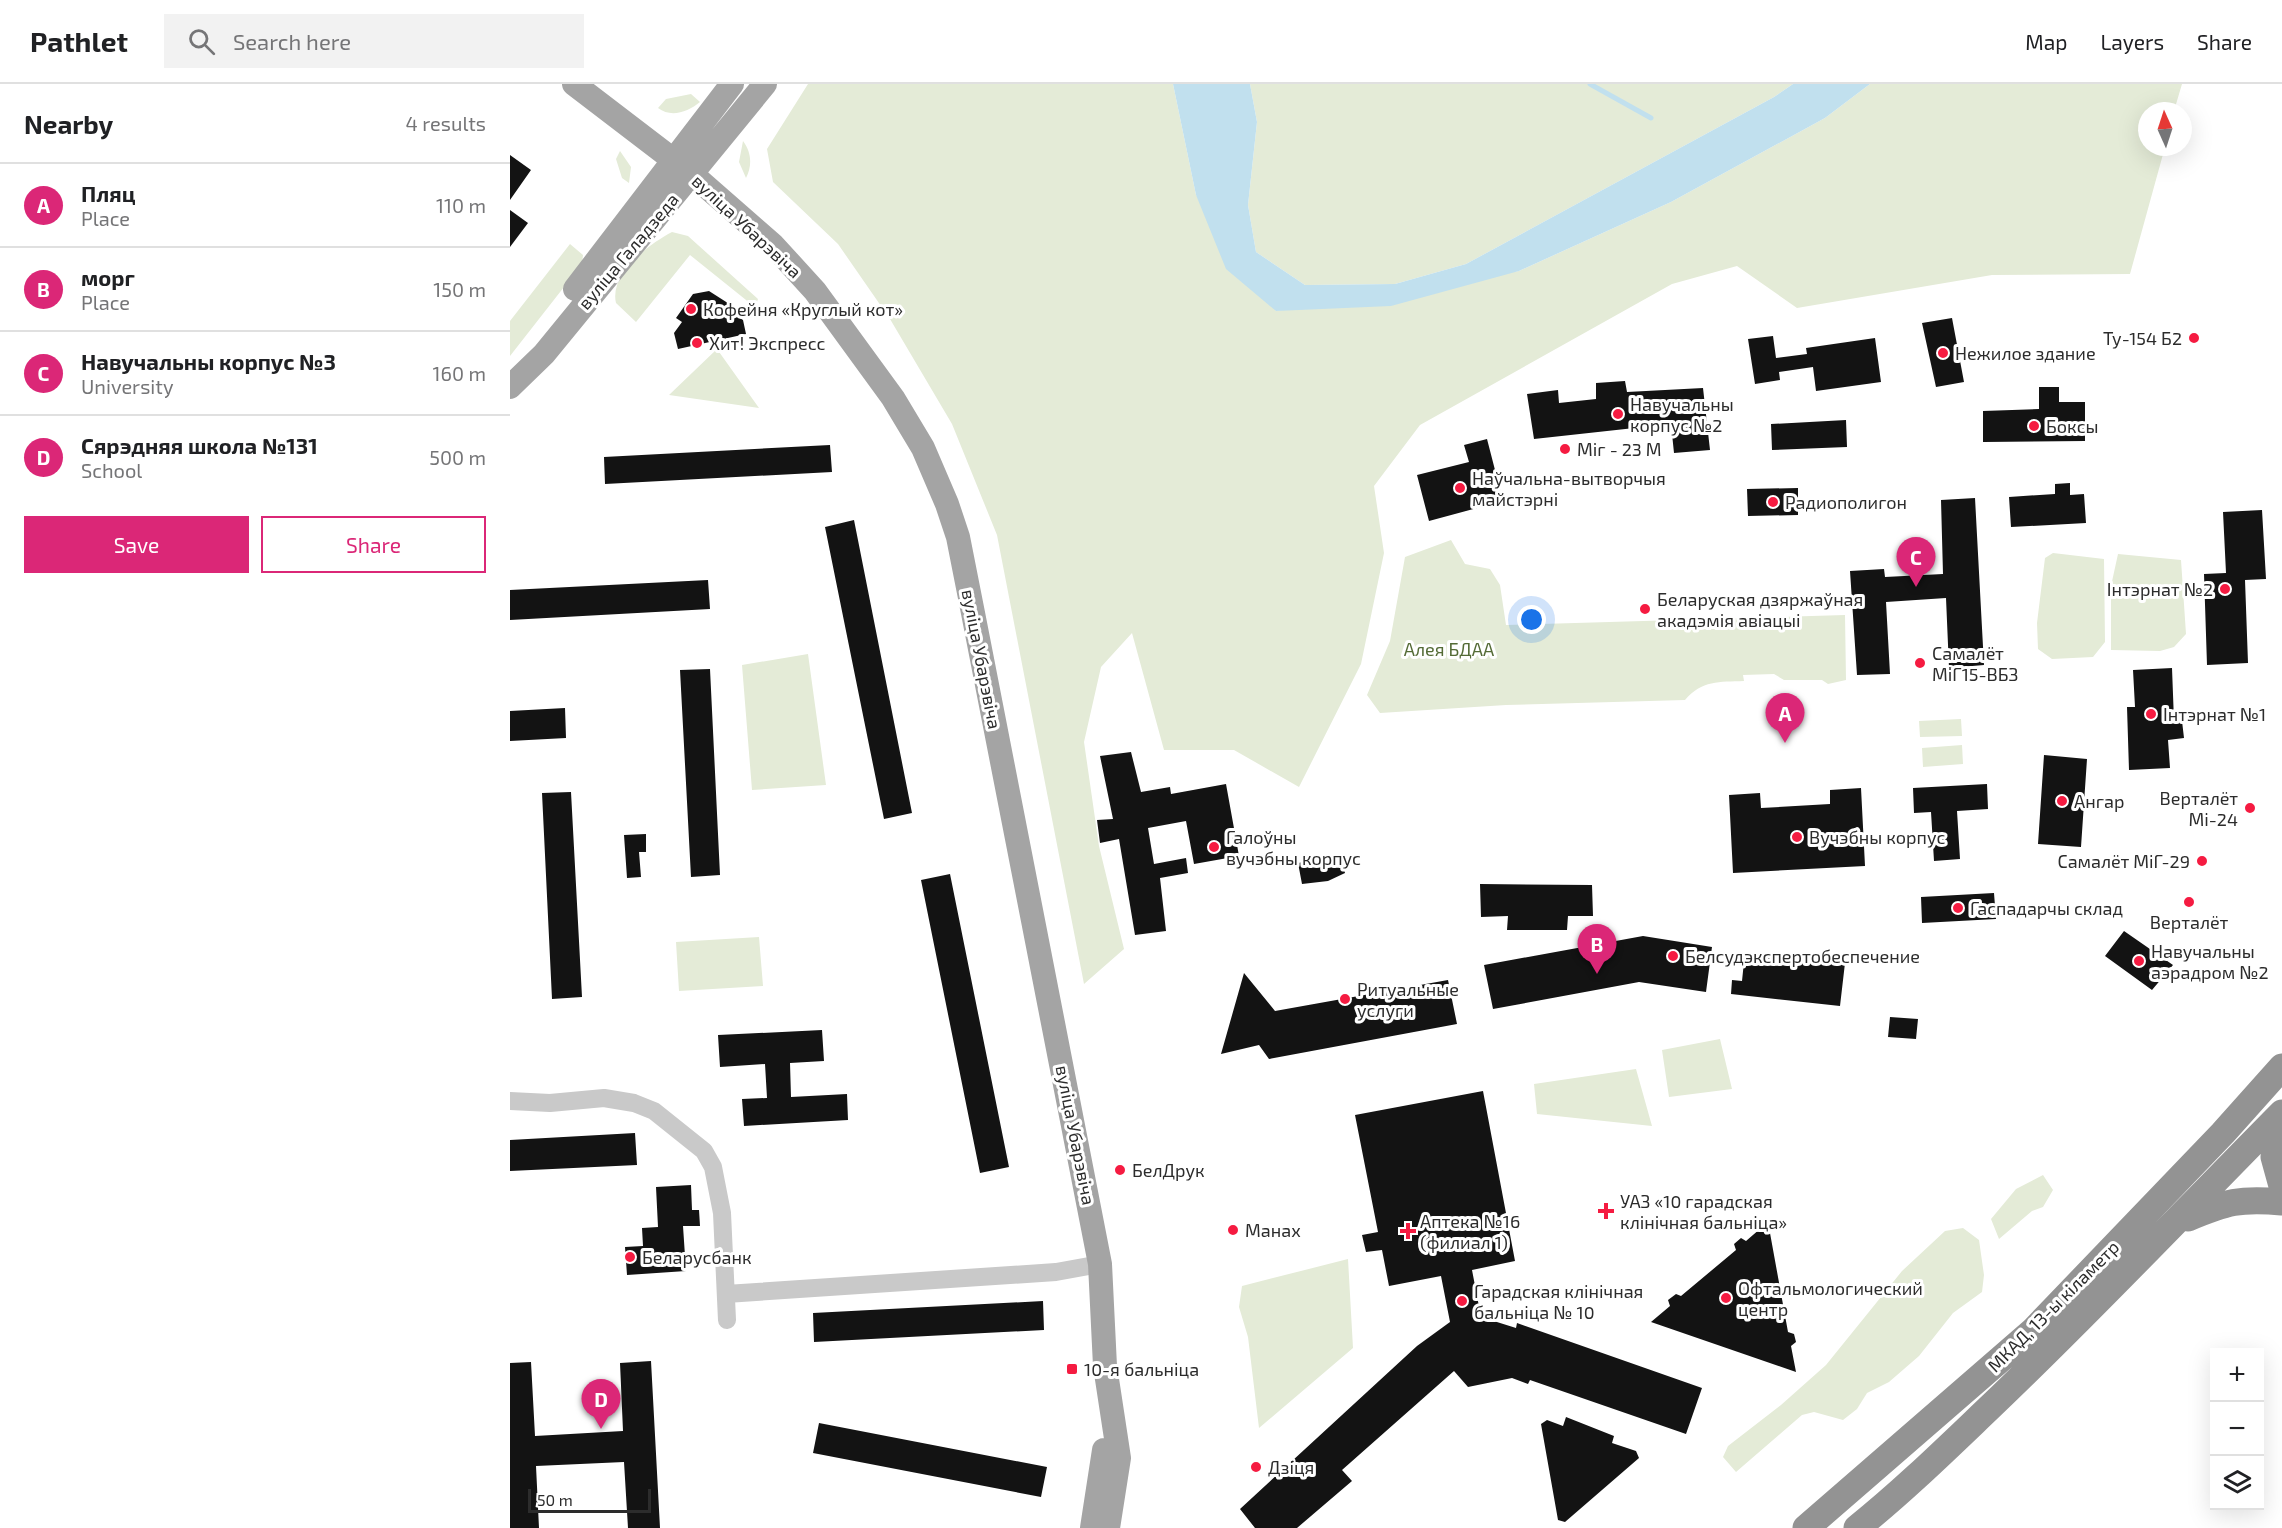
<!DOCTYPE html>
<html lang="en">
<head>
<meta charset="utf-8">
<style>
  :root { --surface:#fff; --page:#f2f2f2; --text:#202124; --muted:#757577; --line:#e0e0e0; --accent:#db2777 }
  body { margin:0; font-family:"Exo 2",sans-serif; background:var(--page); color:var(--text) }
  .controls { position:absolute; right:18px; bottom:18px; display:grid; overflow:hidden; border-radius:0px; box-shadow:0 6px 24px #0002 }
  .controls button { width:54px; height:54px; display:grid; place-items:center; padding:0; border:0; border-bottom:2px solid var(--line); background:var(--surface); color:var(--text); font:30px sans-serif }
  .compass { position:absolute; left:1628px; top:18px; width:54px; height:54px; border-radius:50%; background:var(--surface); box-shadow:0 6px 24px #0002; rotate:357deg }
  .scale { position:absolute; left:18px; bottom:15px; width:123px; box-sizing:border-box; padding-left:6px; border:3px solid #2c2c2c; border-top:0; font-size:16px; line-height:21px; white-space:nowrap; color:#2c2c2c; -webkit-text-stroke:4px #fff; paint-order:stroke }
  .you { position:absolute; left:1022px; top:536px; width:21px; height:21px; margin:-15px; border:4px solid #fff; border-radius:50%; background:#1a73e8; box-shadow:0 0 0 9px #1a73e833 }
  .badge { display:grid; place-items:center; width:39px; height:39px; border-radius:50%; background:var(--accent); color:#fff; font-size:20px; font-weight:700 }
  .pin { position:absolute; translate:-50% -50px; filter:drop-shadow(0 2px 3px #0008) }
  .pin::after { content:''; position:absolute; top:32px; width:21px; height:18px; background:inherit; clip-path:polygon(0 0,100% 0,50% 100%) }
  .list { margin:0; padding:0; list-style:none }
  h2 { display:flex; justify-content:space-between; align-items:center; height:78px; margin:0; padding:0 24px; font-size:26px }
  h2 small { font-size:20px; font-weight:400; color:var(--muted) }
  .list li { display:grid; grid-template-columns:39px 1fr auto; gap:18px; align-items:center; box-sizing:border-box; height:84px; padding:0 24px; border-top:2px solid var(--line) }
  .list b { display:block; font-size:22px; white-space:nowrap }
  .list p { margin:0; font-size:20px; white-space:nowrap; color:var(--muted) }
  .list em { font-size:20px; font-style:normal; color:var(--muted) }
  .actions { display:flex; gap:12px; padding:18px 24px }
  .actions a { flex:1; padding:14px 0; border:2px solid var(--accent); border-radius:0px; text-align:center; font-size:21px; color:var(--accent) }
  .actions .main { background:var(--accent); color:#fff }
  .icon { flex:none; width:33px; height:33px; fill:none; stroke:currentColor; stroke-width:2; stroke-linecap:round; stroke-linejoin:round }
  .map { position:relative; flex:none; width:1772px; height:1444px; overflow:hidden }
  header { display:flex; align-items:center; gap:36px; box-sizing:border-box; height:84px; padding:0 30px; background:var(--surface); border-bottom:2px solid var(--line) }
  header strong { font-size:28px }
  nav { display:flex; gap:33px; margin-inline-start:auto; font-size:21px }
  .search { width:420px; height:54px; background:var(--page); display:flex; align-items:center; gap:15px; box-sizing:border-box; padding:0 21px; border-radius:0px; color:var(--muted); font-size:22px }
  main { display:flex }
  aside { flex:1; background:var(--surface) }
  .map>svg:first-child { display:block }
  .green { fill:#e4ebd7 }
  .water { fill:#c1e0ee }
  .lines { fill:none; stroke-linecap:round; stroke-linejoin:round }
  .stream { stroke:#c1e0ee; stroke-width:5 }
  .building { fill:#131313 }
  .minor { stroke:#c9c9c9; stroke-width:18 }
  .major { stroke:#a4a4a4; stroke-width:24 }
  .highway { stroke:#939393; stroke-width:27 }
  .poi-dot { fill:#f51b41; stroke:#fff; stroke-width:2 }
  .labels { text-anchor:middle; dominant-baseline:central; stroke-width:6; stroke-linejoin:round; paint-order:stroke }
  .street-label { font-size:18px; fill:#2c2c2c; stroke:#fff }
  .poi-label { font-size:18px; fill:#2c2c2c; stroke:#fff; text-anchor:start }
  .park-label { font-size:18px; fill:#546b36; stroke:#fff }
</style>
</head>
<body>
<header>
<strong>Pathlet</strong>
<div class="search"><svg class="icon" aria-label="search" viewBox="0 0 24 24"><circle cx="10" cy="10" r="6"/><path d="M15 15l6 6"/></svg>Search here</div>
<nav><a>Map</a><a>Layers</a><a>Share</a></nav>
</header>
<main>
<aside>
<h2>Nearby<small>4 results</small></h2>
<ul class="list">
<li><span class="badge">A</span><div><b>Пляц</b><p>Place</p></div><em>110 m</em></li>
<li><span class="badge">B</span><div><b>морг</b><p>Place</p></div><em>150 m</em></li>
<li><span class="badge">C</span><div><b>Навучальны корпус №3</b><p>University</p></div><em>160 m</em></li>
<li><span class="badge">D</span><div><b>Сярэдняя школа №131</b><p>School</p></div><em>500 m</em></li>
</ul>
<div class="actions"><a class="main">Save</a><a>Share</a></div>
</aside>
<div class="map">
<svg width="1772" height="1444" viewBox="0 0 1772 1444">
  <rect width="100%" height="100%" fill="#fff"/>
  <path class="green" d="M298 0H663L686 111 766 227 1009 187 1161 118 1315 34 1360 0H1672L1664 27H1637V63H1655L1620 190 1482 191 1287 224 1227 182 1162 200 910 341 864 402 874 469 851 580 789 703 724 666H654L622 549 591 583 574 658 589 762 614 865 574 900 487 451 442 340 380 235 328 160 263 98 257 65Z
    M740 0H1283L1264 13 956 180 885 200 795 201 746 168 738 121 747 38Z
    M181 10 190 18C178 28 161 34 148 24L156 15Z
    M233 57C242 69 242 82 236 94L229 78Z
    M110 67 121 83 119 99 112 94 106 75Z
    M162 148 178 152 248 215 247 218 241 220 180 171 126 238 106 219C99 190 139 160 162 148Z
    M60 160 73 171 72 180 0 272V237Z
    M207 265 249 324 159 311Z
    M941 456 955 480 980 485 990 501 996 541 1335 531 1336 596 1318 600 1312 596H1274L1264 590 1233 591 1234 597C1209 598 1192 596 1175 616L996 621 870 629 857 611 880 557 895 473Z
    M1543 469 1594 475 1595 558 1583 573 1542 575 1528 565 1527 539 1535 474Z
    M1608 470 1671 476 1676 550 1664 563 1650 567 1601 566V502Z
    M298 570 316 701 242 706 232 581Z
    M1451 635 1452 652 1410 653 1409 637Z
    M1452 661 1453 680 1413 683 1412 664Z
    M249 853 253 902 169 907 166 858Z
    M1210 955 1222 1005 1159 1013 1152 966Z
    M1126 985 1142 1042 1027 1030 1024 1000Z
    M1533 1091 1543 1106 1533 1123 1522 1127 1489 1155 1481 1135 1506 1105Z
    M1453 1144 1469 1156 1474 1191 1472 1208 1443 1229 1409 1272 1379 1298 1357 1309 1347 1325 1333 1336 1304 1328 1292 1331 1226 1388 1213 1373 1218 1362 1271 1321 1316 1281 1392 1187 1435 1147Z
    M838 1175 843 1264 749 1344 738 1253 729 1223 732 1202Z"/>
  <path class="water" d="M663 0H740L747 38 738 121 746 168 795 201 885 200 956 180 1264 13 1283 0H1360L1315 34 1161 118 1009 187 881 222 766 227 716 185 686 111Z"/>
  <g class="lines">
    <path class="stream" d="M1080 0 1141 34"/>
  </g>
  <path class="building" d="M0 71 21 86 0 116Z
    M0 126 18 139 0 163Z
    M199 207 224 223 220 228 233 236 236 250 168 265 164 249 172 238 166 234 183 210Z
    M1442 234 1454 298 1426 303 1412 239Z
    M1263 252 1266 274 1297 270 1296 264 1365 254 1371 298 1306 307 1303 283 1269 288 1270 296 1245 300 1238 255Z
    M1115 297 1117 308 1193 304 1200 366 1164 369 1161 340 1024 355 1017 310 1048 306 1049 319 1086 315V299Z
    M1529 303H1549V318H1575V357L1473 358V327L1529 325Z
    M1336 336 1337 363 1262 366 1261 340Z
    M977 355 993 417 919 437 907 391 959 378 954 361Z
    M320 361 322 388 95 400 94 373Z
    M1560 399V411L1574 410 1576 439 1501 443 1499 413 1545 410V400Z
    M1288 404V431L1238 432 1237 405Z
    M1465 414 1474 581 1439 584 1436 514 1376 518 1380 590 1347 591 1340 487 1374 485 1375 493 1433 490 1431 416Z
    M1752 426 1756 495 1735 496 1738 579 1697 581 1694 490 1716 489 1713 428Z
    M344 436 402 729 374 735 315 443Z
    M198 496 200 525 0 536V506Z
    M1662 584 1664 637H1672L1674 654 1658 656 1660 684 1619 686 1617 623H1625L1623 586Z
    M200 585 210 791 181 793 170 586Z
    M55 624 56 654 0 657V627Z
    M621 668 631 708 660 703 661 710 716 700 729 772 684 780 676 737 638 744 644 780 676 774 678 789 650 794 656 847 625 851 609 755 590 759 587 736 603 735 590 672Z
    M1534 671 1577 675 1571 763 1528 760Z
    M1477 700 1478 725 1447 727 1450 775 1424 777 1421 728 1404 729 1403 704Z
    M1351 704 1355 782 1223 789 1219 711 1250 709 1251 724 1320 720V706Z
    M61 708 72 913 42 915 32 709Z
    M136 750V768H129L131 793 117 794 114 751Z
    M831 770 835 789 818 797 792 800 788 779Z
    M440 790 499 1083 470 1089 411 796Z
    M970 800 1082 801 1083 832H1058L1057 846H997L998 832 971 833Z
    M1484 809 1486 835 1412 839 1411 813Z
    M1614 847 1663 881 1642 906 1595 872Z
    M1133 852 1202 863 1196 908 1129 898 983 925 974 881Z
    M1235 868 1335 879 1330 922 1221 910 1222 896 1232 897Z
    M734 889 765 927 938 896 947 940 759 975 749 961 711 970Z
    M1380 933 1408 935 1406 955 1378 953Z
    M312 946 314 977 280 979 281 1013 337 1010 338 1036 234 1042 232 1015 257 1014 255 980 210 983 208 951Z
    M973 1007 1005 1177 962 1186 971 1233 1006 1244 1007 1239 1192 1304 1176 1350 1020 1296 1018 1300 1002 1294 958 1303 944 1287 832 1386 842 1397 787 1444H745L730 1425 907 1262 940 1238 931 1192 879 1202 872 1166 856 1168 852 1151 868 1148 845 1031Z
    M125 1049 127 1081 0 1087V1056Z
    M181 1101 182 1126H189L190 1142H173L176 1187 117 1191 115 1163 133 1162 132 1144 148 1143 146 1103Z
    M1258 1138 1278 1248 1284 1250 1286 1258 1281 1262 1286 1288 1141 1238 1160 1222 1158 1216 1166 1210 1171 1212 1226 1166 1224 1160 1231 1154 1236 1157Z
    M533 1217 534 1246 304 1258 303 1229Z
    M141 1277 150 1444H118L114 1378 26 1382 29 1444H0V1279L21 1278 25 1352 113 1347 110 1279Z
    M1056 1333 1104 1352 1102 1359 1126 1367 1129 1374 1055 1438 1048 1436 1031 1340 1037 1336 1053 1342Z
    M309 1339 537 1383 531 1413 303 1369Z"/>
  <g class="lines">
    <path class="minor" d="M0 1017 40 1019 94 1014 124 1019 144 1027 194 1067 203 1083 212 1129 217 1236
      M216 1210 546 1188 590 1180"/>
    <path class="major" d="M64 0 183 91 263 161 305 207 383 314 413 364 437 420 448 453 463 529 590 1180 595 1282 609 1374 598 1444
      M65 205 222 0
      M0 303 34 270 255 0
      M582 1444 594 1366"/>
    <path class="highway" d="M1768 1033 1764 1073 1772 1102
      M1678 1134C1716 1118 1730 1114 1772 1118
      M1296 1444 1523 1247 1713 1049 1772 983
      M1347 1444C1393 1407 1435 1366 1478 1325 1579 1229 1674 1128 1772 1029"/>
  </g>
  <g class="poi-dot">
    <circle cx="181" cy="225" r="6"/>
    <circle cx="1684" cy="254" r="6"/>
    <circle cx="187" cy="259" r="6"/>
    <circle cx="1433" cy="269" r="6"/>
    <circle cx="1108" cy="330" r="6"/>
    <circle cx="1524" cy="342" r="6"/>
    <circle cx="1055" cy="365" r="6"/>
    <circle cx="950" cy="404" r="6"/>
    <circle cx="1263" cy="418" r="6"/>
    <circle cx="1715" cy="505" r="6"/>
    <circle cx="1135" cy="525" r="6"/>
    <circle cx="1410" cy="579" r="6"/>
    <circle cx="1641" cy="630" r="6"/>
    <circle cx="1552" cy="717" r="6"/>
    <circle cx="1740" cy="724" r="6"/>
    <circle cx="1287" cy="753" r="6"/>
    <circle cx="704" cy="763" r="6"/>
    <circle cx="1692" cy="777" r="6"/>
    <circle cx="1679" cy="818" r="6"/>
    <circle cx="1448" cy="824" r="6"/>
    <circle cx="1163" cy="872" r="6"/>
    <circle cx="1629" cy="877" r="6"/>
    <circle cx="835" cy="915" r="6"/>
    <circle cx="610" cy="1086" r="6"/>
    <path d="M1093 1118h6v6h6v6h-6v6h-6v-6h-6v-6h6z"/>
    <circle cx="723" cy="1146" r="6"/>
    <path d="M895 1138h6v6h6v6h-6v6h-6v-6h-6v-6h6z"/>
    <circle cx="120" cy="1173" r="6"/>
    <circle cx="1216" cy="1214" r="6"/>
    <circle cx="952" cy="1217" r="6"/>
    <rect x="556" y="1279" width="12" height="12" rx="3"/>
    <circle cx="746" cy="1383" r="6"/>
  </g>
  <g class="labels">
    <g class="street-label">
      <text transform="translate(237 142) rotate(43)">вуліца Убарэвіча</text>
      <text transform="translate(118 167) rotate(-50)">вуліца Галадзеда</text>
      <text transform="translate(472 575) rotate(79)">вуліца Убарэвіча</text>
      <text transform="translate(566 1051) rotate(79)">вуліца Убарэвіча</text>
      <text transform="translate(1543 1222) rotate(-45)">МКАД, 13-ы кіламетр</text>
    </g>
    <g class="poi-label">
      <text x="193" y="225">Кофейня «Круглый кот»</text>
      <text x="1672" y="254" text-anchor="end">Ту-154 Б2</text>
      <text x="199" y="259">Хит! Экспресс</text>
      <text x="1445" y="269">Нежилое здание</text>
      <text x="1120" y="320">Навучальны<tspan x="1120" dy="21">корпус №2</tspan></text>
      <text x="1536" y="342">Боксы</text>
      <text x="1067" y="365">Міг - 23 М</text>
      <text x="962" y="394">Наўчальна-вытворчыя<tspan x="962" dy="21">майстэрні</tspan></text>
      <text x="1275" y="418">Радиополигон</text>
      <text x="1703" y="505" text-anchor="end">Інтэрнат №2</text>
      <text x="1147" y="515">Беларуская дзяржаўная<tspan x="1147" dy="21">акадэмія авіацыі</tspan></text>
      <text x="1422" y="569">Самалёт<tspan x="1422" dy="21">МіГ15-ВБЗ</tspan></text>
      <text x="1653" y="630">Інтэрнат №1</text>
      <text x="1728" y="714" text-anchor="end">Верталёт<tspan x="1728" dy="21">Мі-24</tspan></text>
      <text x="1564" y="717">Ангар</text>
      <text x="716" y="753">Галоўны<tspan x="716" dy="21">вучэбны корпус</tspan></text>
      <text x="1299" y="753">Вучэбны корпус</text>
      <text x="1680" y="777" text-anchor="end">Самалёт МіГ-29</text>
      <text x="1460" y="824">Гаспадарчы склад</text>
      <text x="1679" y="838" text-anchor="middle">Верталёт</text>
      <text x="1641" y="867">Навучальны<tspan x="1641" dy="21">аэрадром №2</tspan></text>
      <text x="1175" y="872">Белсудэкспертобеспечение</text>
      <text x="847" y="905">Ритуальные<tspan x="847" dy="21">услуги</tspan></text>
      <text x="622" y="1086">БелДрук</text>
      <text x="1110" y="1117">УАЗ «10 гарадская<tspan x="1110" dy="21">клінічная бальніца»</tspan></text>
      <text x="910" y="1137">Аптека №16<tspan x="910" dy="21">(филиал 1)</tspan></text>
      <text x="735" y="1146">Манах</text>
      <text x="132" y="1173">Беларусбанк</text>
      <text x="1228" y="1204">Офтальмологический<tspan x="1228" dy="21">центр</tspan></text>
      <text x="964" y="1207">Гарадская клінічная<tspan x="964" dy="21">бальніца № 10</tspan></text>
      <text x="574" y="1285">10-я бальніца</text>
      <text x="758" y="1383">Дзіця</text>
    </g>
    <g class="park-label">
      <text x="939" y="565">Алея БДАА</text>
    </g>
  </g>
</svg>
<div class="controls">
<button>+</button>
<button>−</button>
<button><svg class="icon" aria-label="layers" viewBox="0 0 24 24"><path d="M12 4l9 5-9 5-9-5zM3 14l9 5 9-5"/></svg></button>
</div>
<svg class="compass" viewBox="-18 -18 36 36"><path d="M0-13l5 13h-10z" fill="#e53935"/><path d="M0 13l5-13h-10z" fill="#757577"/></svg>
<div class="scale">50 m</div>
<div class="you"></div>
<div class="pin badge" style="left:1275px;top:659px">A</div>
<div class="pin badge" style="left:1087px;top:890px">B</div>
<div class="pin badge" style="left:1406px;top:503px">C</div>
<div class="pin badge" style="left:91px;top:1345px">D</div>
</div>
</main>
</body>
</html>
